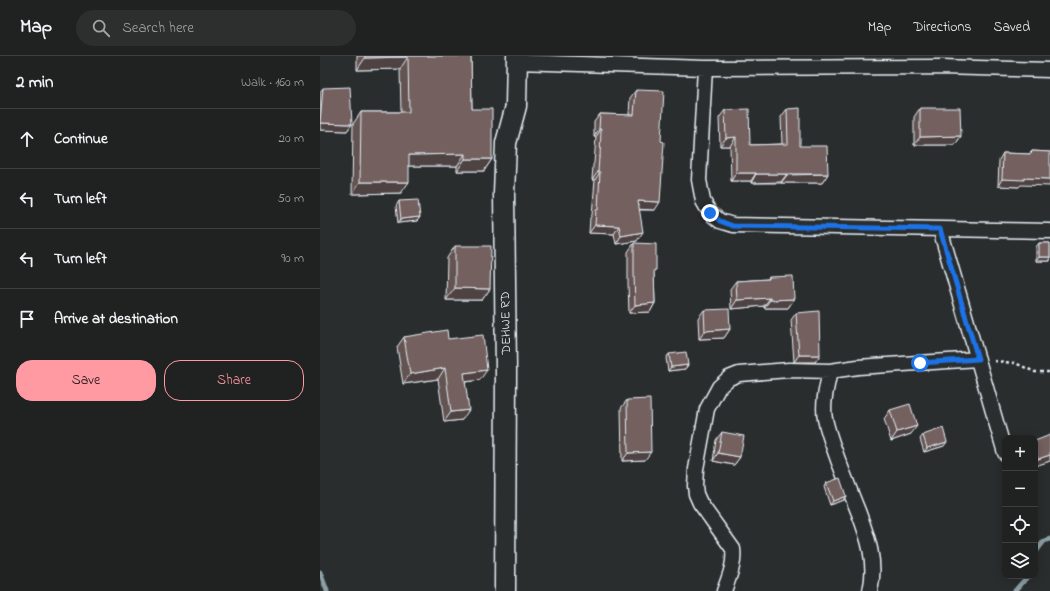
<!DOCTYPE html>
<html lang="en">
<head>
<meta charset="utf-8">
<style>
  :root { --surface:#202222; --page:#2d2f2f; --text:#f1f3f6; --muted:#a2a4a5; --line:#3d3f40; --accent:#ff9aa2 }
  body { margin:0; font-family:"Indie Flower",sans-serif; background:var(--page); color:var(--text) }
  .controls { position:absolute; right:12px; bottom:12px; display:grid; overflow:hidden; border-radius:8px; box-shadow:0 2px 10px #0003 }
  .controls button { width:36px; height:36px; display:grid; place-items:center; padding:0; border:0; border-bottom:1px solid var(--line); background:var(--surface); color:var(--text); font:20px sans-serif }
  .stop { position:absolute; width:12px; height:12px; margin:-9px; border:3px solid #1a73e8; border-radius:50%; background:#fff }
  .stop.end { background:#1a73e8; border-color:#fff; box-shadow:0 1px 4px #0008 }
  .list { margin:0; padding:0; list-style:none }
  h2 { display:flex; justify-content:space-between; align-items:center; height:52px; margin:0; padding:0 16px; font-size:17px }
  h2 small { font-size:13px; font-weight:400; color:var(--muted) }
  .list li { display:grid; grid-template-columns:26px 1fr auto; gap:12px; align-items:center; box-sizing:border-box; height:60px; padding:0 16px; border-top:1px solid var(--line) }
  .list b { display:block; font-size:15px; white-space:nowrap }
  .list em { font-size:13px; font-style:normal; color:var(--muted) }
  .actions { display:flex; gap:8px; padding:12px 16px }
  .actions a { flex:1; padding:9px 0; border:1px solid var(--accent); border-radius:16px; text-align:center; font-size:14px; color:var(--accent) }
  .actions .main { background:var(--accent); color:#111 }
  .icon { flex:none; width:22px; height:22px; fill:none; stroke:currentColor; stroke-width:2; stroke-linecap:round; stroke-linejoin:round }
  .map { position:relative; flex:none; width:730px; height:535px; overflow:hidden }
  header { display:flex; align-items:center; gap:24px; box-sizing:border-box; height:56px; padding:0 20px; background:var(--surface); border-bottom:1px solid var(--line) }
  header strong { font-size:19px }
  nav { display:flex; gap:22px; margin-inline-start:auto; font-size:14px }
  .search { width:280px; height:36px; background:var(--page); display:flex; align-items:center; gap:10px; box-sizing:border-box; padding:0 14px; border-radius:22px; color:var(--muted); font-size:15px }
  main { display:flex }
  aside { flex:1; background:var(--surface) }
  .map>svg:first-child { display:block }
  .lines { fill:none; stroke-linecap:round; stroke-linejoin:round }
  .stream { stroke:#8aa0a5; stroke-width:5 }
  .street-casing { stroke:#e8f1f8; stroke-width:17 }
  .secondary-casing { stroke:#e8f1f8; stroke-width:23 }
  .path { stroke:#e8f1f8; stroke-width:2.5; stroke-dasharray:3 3; stroke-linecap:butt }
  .street { stroke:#2a2d2e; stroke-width:14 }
  .secondary { stroke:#2a2d2e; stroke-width:20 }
  .wall { fill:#635351; stroke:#e8f1f8 }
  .shaded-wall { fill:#504342; stroke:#e8f1f8 }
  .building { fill:#73605e; stroke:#e8f1f8 }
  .route { stroke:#1a73e8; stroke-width:5 }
  .labels { text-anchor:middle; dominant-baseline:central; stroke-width:3; stroke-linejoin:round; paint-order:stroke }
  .street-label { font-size:13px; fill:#e8f1f8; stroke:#2a2d2e }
</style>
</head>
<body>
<header>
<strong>Map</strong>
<div class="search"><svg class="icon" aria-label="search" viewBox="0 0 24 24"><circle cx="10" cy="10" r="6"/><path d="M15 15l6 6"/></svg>Search here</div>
<nav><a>Map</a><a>Directions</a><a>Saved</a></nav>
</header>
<main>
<aside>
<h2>2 min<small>Walk · 160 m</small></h2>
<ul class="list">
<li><svg class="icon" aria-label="ahead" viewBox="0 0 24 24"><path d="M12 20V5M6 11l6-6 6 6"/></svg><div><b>Continue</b></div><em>20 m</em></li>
<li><svg class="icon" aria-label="left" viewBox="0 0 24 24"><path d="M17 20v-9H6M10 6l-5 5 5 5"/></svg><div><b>Turn left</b></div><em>50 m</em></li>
<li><svg class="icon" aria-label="left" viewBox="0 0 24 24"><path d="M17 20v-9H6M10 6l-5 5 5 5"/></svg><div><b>Turn left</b></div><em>90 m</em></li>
<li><svg class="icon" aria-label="arrive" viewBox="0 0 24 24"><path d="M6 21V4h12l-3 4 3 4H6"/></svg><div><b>Arrive at destination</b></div></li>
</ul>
<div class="actions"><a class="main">Save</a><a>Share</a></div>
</aside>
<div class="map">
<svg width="730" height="535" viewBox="0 0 730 535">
  <rect width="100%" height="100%" fill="#2a2d2e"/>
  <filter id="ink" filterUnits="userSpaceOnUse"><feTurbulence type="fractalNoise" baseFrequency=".025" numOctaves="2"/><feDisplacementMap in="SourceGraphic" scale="8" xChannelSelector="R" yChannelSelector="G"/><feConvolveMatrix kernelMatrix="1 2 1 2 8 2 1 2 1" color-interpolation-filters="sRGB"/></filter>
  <g filter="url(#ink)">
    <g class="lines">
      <path class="stream" d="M715 497 724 485 730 483
        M0 516 7 535
        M695 535 708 520"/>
      <g class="street-casing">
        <path id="street" d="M197 6 385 12 621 11 730 14
          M385 12 379 124 383 145 390 157 400 165 413 169 730 175
          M620 173 685 397
          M510 315C507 330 502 347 505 363 508 377 513 390 518 404 525 421 531 438 538 455 548 481 557 507 550 535
          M404 535C409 521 415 508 413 493L380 447 376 438 375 430 376 413 387 353 399 331 409 322 419 318 469 314 510 315 538 311 658 303"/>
      </g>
      <g class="secondary-casing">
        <path id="secondary" d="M185 535 186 315 184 138 186 87 196 50 197 0"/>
      </g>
      <path class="path" d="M674 305 695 307 715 316H730"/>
      <use href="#street" class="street"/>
      <use href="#secondary" class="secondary"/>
    </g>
    <path class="wall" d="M37 0H151L152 53 172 103 164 115H137V110H89L81 137 32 138 33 68 41 56H81L80 13 37 14Z
      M3 32 32 68 27 75 0 74V36Z
      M316 34 335 154H319L317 185 296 188 294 178 269 177 270 162 272 159 275 124H272L273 109 274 107 276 81H274V66L280 58 309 59 310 42Z
      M600 52 641 80 635 89H594V61Z
      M467 53 480 90 508 118 502 127H431V125H411L410 90H400L399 62 405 54 430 89 462 88 461 61Z
      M712 95 730 96 699 131 678 130 679 104 683 97 709 98Z
      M79 145 100 161 97 165 78 167 76 150Z
      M314 187 334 217 335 247 330 256 309 257 308 227V196Z
      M719 187H730V205H716V191Z
      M135 190 170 233 162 244H126L127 202Z
      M449 221 474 243 468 252H444V250L411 253 410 233 416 225 448 223Z
      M384 254 410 273 404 282 379 283 378 262Z
      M476 257 500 299 495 306H474L471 264Z
      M84 281 128 283 160 324 145 326 142 364 124 366 118 323 83 328 77 291Z
      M349 298 368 309 365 313 348 315 346 302Z
      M307 344 325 404 302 405 301 352Z
      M570 354 591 378 571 385 564 363Z
      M402 376 420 401 414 409 393 405 396 384Z
      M603 379 624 390 604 396 600 383Z
      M715 385 730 405 715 410Z
      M506 427 526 440 523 444 510 449 504 431Z"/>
    <path class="shaded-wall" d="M88 1 80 13 37 14 45 2Z
      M0 67 32 68 27 75 0 74Z
      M279 73H281L276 81H274Z
      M641 80 635 89H594L600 81Z
      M416 81 410 90H400L406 82Z
      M145 98 137 110H81L89 99Z
      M145 103H172L164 115H137Z
      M278 116H280L275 124H272Z
      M416 117H436L431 125H411Z
      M436 118H467L461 126 431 127Z
      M508 118 502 127H461L467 119Z
      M704 122 730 123V130L701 129 699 131 678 130 682 123Z
      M40 126H89L81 137 32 138Z
      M318 145 340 146 335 154 313 153Z
      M100 161 97 165 78 167 81 163Z
      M275 169 299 170 294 178 269 177Z
      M323 176 317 185 296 188 301 180Z
      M719 201H730V205H716Z
      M135 232 170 233 162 244H126Z
      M450 242 444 250 411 253 417 244Z
      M474 243 468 252H444L450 244Z
      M335 247 330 256 309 257 315 249Z
      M410 273 404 282 379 283 385 275Z
      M479 299H500L495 306H474Z
      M368 309 365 313 348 315 351 311Z
      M125 312 118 323 83 328 90 318Z
      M167 314 160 324 137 327 144 317Z
      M149 354 142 364 124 366 131 356Z
      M597 370 591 378 571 385 577 376Z
      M627 386 624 390 604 396 607 392Z
      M331 396 325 404 302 405 308 397Z
      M398 397 420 401 414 409 393 405Z
      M730 399V405L715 410V407L718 403Z
      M526 440 523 444 510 449 513 445Z"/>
    <path class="building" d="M45 0H151L152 53H172V103H145V98L89 99V126H40L41 56H89L88 1 45 2Z
      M30 31 32 68 0 67 3 32Z
      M316 34 344 35 341 85 344 86 340 146 318 145 323 176 301 180 299 170 275 169 276 154H278L280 116H278L279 101H280L281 73H279L280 58 314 59Z
      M480 52V90H507L508 118H436V117H416V81L406 82 405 54 429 53 430 89 468 88 467 53Z
      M600 52H640L641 80 600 81Z
      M712 95 730 96V123L704 122V124L682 123 683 97 711 98Z
      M98 144 100 161 81 163 79 145Z
      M314 187 336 188V214H334L335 247 315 249 314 219Z
      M719 187H730V201H719Z
      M135 190H171L170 233 135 232Z
      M473 220 474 243 450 244V242L417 244 416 225 449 223V221Z
      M409 253 410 273 385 275 384 254Z
      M499 255 500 299H479L476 257Z
      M127 274 128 283 163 279 167 314 144 317 149 354 131 356 125 312 90 318 84 281Z
      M366 296 368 309 351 311 349 298Z
      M330 343 331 396 308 397 307 344Z
      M590 348 597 370 577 376 570 354Z
      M623 372 627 386 607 392 603 379Z
      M402 376 424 380 420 401 398 397Z
      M730 379V399L718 403 715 394V385Z
      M520 422 526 440 513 445 506 427Z"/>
  </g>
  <g class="lines" filter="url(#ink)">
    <path class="route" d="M390 157 400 165 413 170 620 173 658 303 600 307"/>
  </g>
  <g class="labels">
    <g class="street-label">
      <text transform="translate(186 267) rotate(-91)">DEHWE RD</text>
    </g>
  </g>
</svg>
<div class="controls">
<button>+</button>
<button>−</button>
<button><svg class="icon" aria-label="locate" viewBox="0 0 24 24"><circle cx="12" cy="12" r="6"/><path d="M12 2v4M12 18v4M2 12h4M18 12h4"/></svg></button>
<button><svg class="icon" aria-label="layers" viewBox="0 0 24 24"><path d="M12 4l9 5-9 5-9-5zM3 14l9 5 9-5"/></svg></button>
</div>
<div class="stop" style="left:600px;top:307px"></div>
<div class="stop end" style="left:390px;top:157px"></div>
</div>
</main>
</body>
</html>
